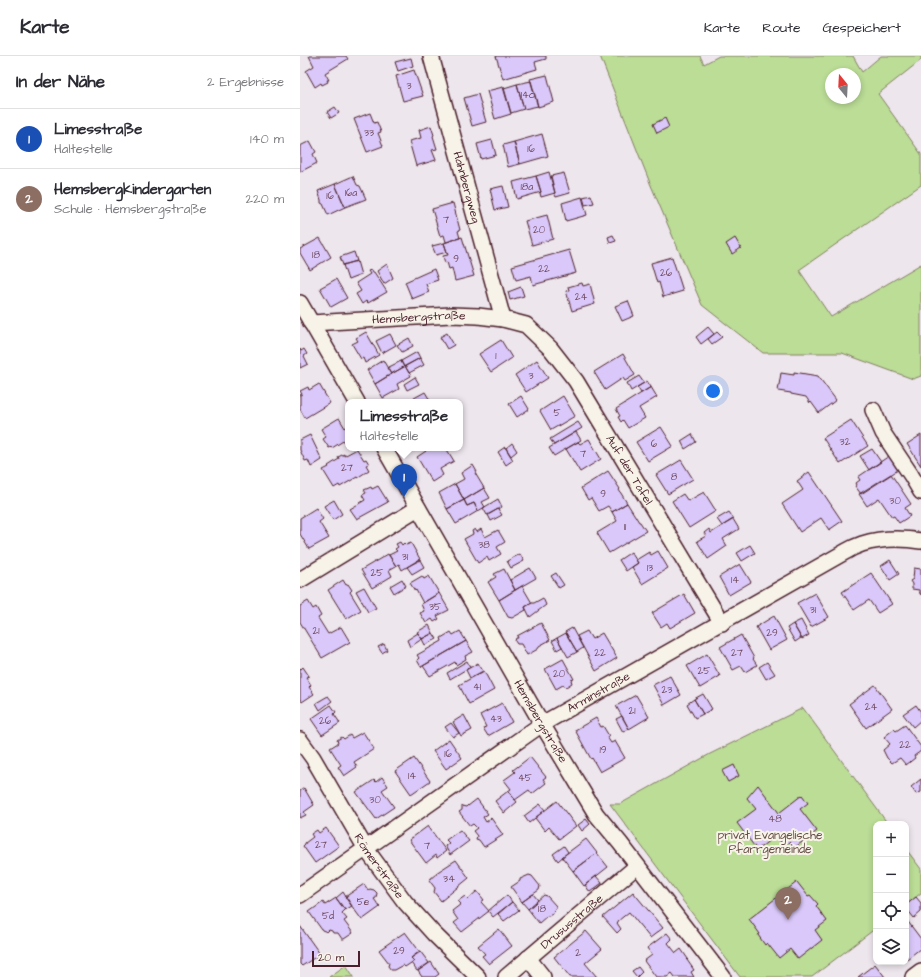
<!DOCTYPE html>
<html lang="de">
<head>
<meta charset="utf-8">
<style>
  :root { --surface:#fff; --page:#f2f2f3; --text:#2b2b33; --muted:#7c7c81; --line:#e1e1e2; --accent:#ea580c }
  body { margin:0; font-family:"Architects Daughter",sans-serif; background:var(--page); color:var(--text) }
  .controls { position:absolute; right:12px; bottom:12px; display:grid; overflow:hidden; border-radius:8px; box-shadow:0 2px 6px #0003 }
  .controls button { width:36px; height:36px; display:grid; place-items:center; padding:0; border:0; border-bottom:1px solid var(--line); background:var(--surface); color:var(--text); font:20px sans-serif }
  .compass { position:absolute; left:525px; top:12px; width:36px; height:36px; border-radius:50%; background:var(--surface); box-shadow:0 2px 6px #0003; rotate:342deg }
  .scale { position:absolute; left:12px; bottom:10px; width:48px; box-sizing:border-box; padding-left:4px; border:2px solid #4a1f2b; border-top:0; font-size:11px; line-height:14px; white-space:nowrap; color:#4a1f2b; -webkit-text-stroke:3px #f7f3e8; paint-order:stroke }
  .you { position:absolute; left:413px; top:335px; width:14px; height:14px; margin:-10px; border:3px solid #fff; border-radius:50%; background:#1a73e8; box-shadow:0 0 0 6px #1a73e833 }
  .badge { display:grid; place-items:center; width:26px; height:26px; border-radius:50%; background:var(--accent); color:#fff; font-size:13px; font-weight:700 }
  .pin { position:absolute; translate:-50% -33px; filter:drop-shadow(0 1px 2px #0008) }
  .pin::after { content:''; position:absolute; top:21px; width:14px; height:12px; background:inherit; clip-path:polygon(0 0,100% 0,50% 100%) }
  .popup { position:absolute; left:45px; top:343px; width:118px; height:52px; box-sizing:border-box; display:grid; place-content:center; border-radius:8px; background:var(--surface); filter:drop-shadow(0 1px 3px #0005); font-size:13px; white-space:nowrap; color:var(--muted) }
  .popup b { font-size:15px; color:var(--text) }
  .popup::after { content:''; position:absolute; left:50%; top:100%; margin-left:-8px; border:8px solid transparent; border-top-color:var(--surface) }
  .list { margin:0; padding:0; list-style:none }
  h2 { display:flex; justify-content:space-between; align-items:center; height:52px; margin:0; padding:0 16px; font-size:17px }
  h2 small { font-size:13px; font-weight:400; color:var(--muted) }
  .list li { display:grid; grid-template-columns:26px 1fr auto; gap:12px; align-items:center; box-sizing:border-box; height:60px; padding:0 16px; border-top:1px solid var(--line) }
  .list b { display:block; font-size:15px; white-space:nowrap }
  .list p { margin:0; font-size:13px; white-space:nowrap; color:var(--muted) }
  .list em { font-size:13px; font-style:normal; color:var(--muted) }
  .icon { flex:none; width:22px; height:22px; fill:none; stroke:currentColor; stroke-width:2; stroke-linecap:round; stroke-linejoin:round }
  .map { position:relative; flex:none; width:621px; height:921px; overflow:hidden }
  header { display:flex; align-items:center; gap:24px; box-sizing:border-box; height:56px; padding:0 20px; background:var(--surface); border-bottom:1px solid var(--line) }
  header strong { font-size:19px }
  nav { display:flex; gap:22px; margin-inline-start:auto; font-size:14px }
  main { display:flex }
  aside { flex:1; background:var(--surface) }
  .map>svg:first-child { display:block }
  .green { fill:#bbdd96; stroke:#827e60; fill-rule:evenodd }
  .building { fill:#d9c8f9; stroke:#4a1f2b }
  .lines { fill:none; stroke-linecap:round; stroke-linejoin:round }
  .street-casing { stroke:#4a1f2b; stroke-width:18 }
  .street { stroke:#f7f3e8; stroke-width:15 }
  .labels { text-anchor:middle; dominant-baseline:central; stroke-width:4; stroke-linejoin:round; paint-order:stroke }
  .number-label { font-size:10px; fill:#6e495e }
  .street-label { font-size:12px; fill:#4a1f2b; stroke:#f7f3e8 }
  .park-label { font-size:12px; fill:#664e46; stroke:#f7f3e8 }
</style>
</head>
<body>
<header>
<strong>Karte</strong>
<nav><a>Karte</a><a>Route</a><a>Gespeichert</a></nav>
</header>
<main>
<aside>
<h2>In der Nähe<small>2 Ergebnisse</small></h2>
<ul class="list">
<li><span class="badge" style="background:#1a4fb4">1</span><div><b>Limesstraße</b><p>Haltestelle</p></div><em>140 m</em></li>
<li><span class="badge" style="background:#8d6e63">2</span><div><b>Hemsbergkindergarten</b><p>Schule · Hemsbergstraße</p></div><em>220 m</em></li>
</ul>
</aside>
<div class="map">
<svg width="621" height="921" viewBox="0 0 621 921">
  <rect width="100%" height="100%" fill="#eee6ed"/>
  <filter id="ink" filterUnits="userSpaceOnUse"><feTurbulence type="fractalNoise" baseFrequency=".025" numOctaves="2"/><feDisplacementMap in="SourceGraphic" scale="8" xChannelSelector="R" yChannelSelector="G"/><feConvolveMatrix kernelMatrix="1 2 1 2 8 2 1 2 1" color-interpolation-filters="sRGB"/></filter>
  <g filter="url(#ink)">
    <path class="green" d="M300 0H400L404 8 419 0H553L562 16 581 0H621V4L578 38 621 98V129L499 214 531 261 621 208V320L613 323 542 297H463L402 249 350 127ZM531 18H555V42H531Z
      M503 652 588 768H576V872L512 921H440L310 748H320L410 698Z
      M606 793 621 813V837L606 849Z
      M46 909 54 921H29Z"/>
    <path class="building" d="M9 0H46L48 3 25 17 29 24H27L28 26 22 29 21 27 15 31 6 15 14 10Z
      M196 0H246V3L235 6 237 13 203 23Z
      M111 2 113 10 98 15 95 6Z
      M114 14 123 40 103 45 96 20Z
      M247 19 254 46 238 51 230 23Z
      M231 25 238 50 224 53 217 28Z
      M217 28 224 53 211 57 204 32Z
      M203 31 211 58 195 63 187 35Z
      M178 38 186 66 172 70 164 42Z
      M35 51 39 57 31 62 27 56Z
      M70 57 74 67 77 66 81 76 78 77 83 90 67 96 54 63Z
      M365 62 369 71 357 77 353 68Z
      M131 70 134 79 133 80 137 93 132 94 136 104 116 110 109 85 121 82 119 74Z
      M242 78 248 100 220 108 214 86Z
      M192 84 196 99 181 103 177 88Z
      M10 85 16 96 13 98 17 107 0 116V90Z
      M214 86 220 108 208 111 203 89Z
      M249 116 255 137 241 141 240 137 241 136 236 120Z
      M264 117 270 137 256 141 254 137H255L251 120Z
      M53 120 57 129 60 130 66 143 45 151 35 128Z
      M236 120 241 136 217 143 213 126Z
      M35 128 45 151 28 159 23 148 21 147V144L18 135Z
      M203 130 208 151 195 154 190 133Z
      M291 139 294 147 285 149 283 141Z
      M282 141 287 159 266 165 262 147Z
      M153 147 160 174 158 175 160 182 146 186 144 179 140 180 132 153Z
      M247 159 253 183 232 189 225 165Z
      M313 179 316 185 310 187 308 181Z
      M162 181 174 220 155 225 152 212 149 213 147 206 145 207 143 200 148 199 144 187Z
      M20 182 31 201 10 214 0 197V193Z
      M435 182 441 192 432 198 426 188Z
      M144 187 147 196 136 199 132 190Z
      M269 194 276 217 233 229 231 220 216 224 212 210Z
      M54 196 57 205 43 209 40 201Z
      M372 201 383 235 363 241 359 226 357 227 351 207Z
      M57 205 61 219 48 224 43 209Z
      M87 208 93 222 84 228 77 215Z
      M134 213 138 224 126 228 129 236 112 243 105 226Z
      M71 214 72 216H74L87 236 68 247 66 245 62 248 56 238 61 235 56 227 70 218 68 215Z
      M36 223 47 242 31 251 20 232Z
      M282 227 283 230 290 228 295 248 272 255 266 235 269 234 268 231Z
      M221 231 224 240 210 244 208 236Z
      M328 245 334 260 322 265 315 250Z
      M408 271 414 278 401 288 396 281Z
      M66 276 79 299 65 307 63 302 61 303 52 288 58 285 56 282Z
      M417 276 422 281 412 288 408 283Z
      M147 277 154 289 147 293 140 281Z
      M90 278 96 289 82 297 76 285Z
      M109 282 113 290 102 296 97 289Z
      M201 284 212 302 191 316 179 298Z
      M0 293 1 295 4 293 7 298 4 300 8 308 0 312Z
      M117 296 120 302 104 311 101 305Z
      M323 298 335 319 325 325 323 322 305 334 294 316Z
      M120 302 124 309 109 317 105 310Z
      M83 304 91 318 75 328 67 314Z
      M237 304 248 322 226 336 215 319Z
      M101 305 104 311 91 318 87 312Z
      M105 310 111 320 97 328 99 333 83 342 75 328Z
      M494 316 518 320 536 344 519 357 511 346 510 347 506 341 491 338V337L478 335 481 317 494 319Z
      M339 320 344 327 331 335 327 327Z
      M115 321 119 328 107 334 104 328Z
      M347 325 351 331 341 337 337 331Z
      M19 328 30 347 5 362 0 353V339L2 338 0 335 8 331 9 334Z
      M351 331 357 341 339 352 345 362 328 372 323 364 321 366 318 361 320 360 316 353Z
      M125 336 131 346H107Z
      M221 340 229 353 217 361 209 348Z
      M263 340 275 360 251 374 240 355Z
      M39 362 45 372 48 370V382L32 392V391L29 392 23 383 26 381 21 373Z
      M551 364 568 390 540 408 523 382Z
      M278 366 282 372 254 389 250 383Z
      M361 371 373 390 348 405 336 386Z
      M276 376 281 384 254 400 249 392Z
      M392 378 396 386 385 393 381 385Z
      M10 379 22 404 11 411 8 404 5 405 0 394V384Z
      M621 379V410L607 388Z
      M289 383 301 403 280 416 266 393 278 386 280 388Z
      M212 387 217 395 211 400 206 392Z
      M205 391 213 404 206 409 198 396Z
      M126 392H146L154 405 140 413 143 419 132 426 117 401 126 395 124 393Z
      M57 393 64 404 66 403 69 408 66 409 69 414 57 422V421L40 431 39 429 34 432 23 414 29 411 28 410 39 403 38 401 44 398V400Z
      M572 393 581 406 569 414 560 400Z
      M589 400 598 414 561 438 555 430 557 429 556 427 560 424 558 421Z
      M381 404 393 423 368 438 356 419Z
      M173 409 177 416 175 417 184 432 164 444 155 428 164 423 161 417Z
      M308 415 320 433 319 434 327 447 312 456 308 450 299 455 291 442 288 444 281 432Z
      M509 416 542 465 529 474 521 462 500 476 482 448 503 434 497 425Z
      M591 418 611 448 605 452 610 460 599 467 594 460 592 461 579 442 567 450 559 438Z
      M155 428 164 444 147 453 139 437Z
      M78 430 88 446 57 463 50 453 65 444 62 439 66 437 64 434 71 431 72 433Z
      M184 432 190 442 182 446 185 451 178 455 174 447 167 450 164 444Z
      M404 436 416 455 389 472 372 445 383 438 388 445Z
      M198 443 202 451 187 459 183 452Z
      M34 444 42 458 33 464 24 450Z
      M164 444 167 450 174 447 178 455 156 468 147 453Z
      M327 447 339 466H340L346 475 309 497 297 477 317 465 312 456Z
      M16 452 23 463 19 466 29 482 9 493 0 478V462Z
      M198 453 202 459 191 465 188 459Z
      M429 456 434 463 422 470 417 463Z
      M433 463 439 473 423 483 427 490 408 503 397 485 406 480 404 477 409 473 411 477Z
      M175 473 177 476 181 473 185 481 198 474 205 486 197 491 201 498 189 505 187 501 178 507 164 483 173 478 172 475Z
      M100 486 102 489 104 487 106 489 111 487 120 503 102 514 99 508 96 510 89 499 97 495 95 493 98 491 96 488Z
      M450 489 455 497 442 505 437 497Z
      M358 495 368 512 342 528 332 511 338 507 336 504 349 496 351 499Z
      M331 496 338 507 326 515 319 504Z
      M88 498 96 510 89 514 92 520 72 532 61 514Z
      M220 498 224 505 211 512 207 505Z
      M120 504 124 511 112 518 107 511Z
      M590 504 599 518 590 524 581 510Z
      M440 508 451 526 429 539 419 521Z
      M230 512 236 522 215 534 210 524Z
      M614 512 621 513V539L619 536V534L612 533V528L610 525 613 523Z
      M204 513 215 534 199 544 188 526 196 521 194 518Z
      M256 517 264 529 259 532 251 520Z
      M571 517 592 548 578 557 569 544 554 554 542 536Z
      M122 520 124 523 129 520 139 537 123 547 116 534 115 535 110 527Z
      M102 523 106 530 94 537 90 530Z
      M43 524 46 529 48 528 52 534 50 536 61 554 46 563 28 534Z
      M222 530 232 547 225 551 226 554 212 562 208 561 199 544Z
      M64 531 76 552 68 556 56 535Z
      M139 537 149 554 137 560 139 563 134 566 132 563 126 567 120 557 124 555 121 548Z
      M515 537 529 561 511 571 497 547Z
      M384 538 395 557 370 572 367 567 361 571 352 557Z
      M243 542 246 549 230 561 225 551 231 547H234Z
      M8 545 13 553 16 551 21 560 18 562 28 578 41 571 50 586 22 602 0 566V550Z
      M474 560 487 584 469 594 456 571Z
      M501 564 509 579 502 583 493 568Z
      M241 567 250 584 239 590 238 593 227 599 221 588H217L215 585 216 582H218L217 580Z
      M493 568 501 582 495 586 487 572Z
      M129 569 133 577 122 583 117 576Z
      M272 572 283 592 277 596 265 576Z
      M160 575 166 585 121 611 117 604 119 602 117 599 142 585 141 582 151 576 153 579Z
      M287 575 292 583 302 577 317 602 296 615 277 580Z
      M118 577 122 583 110 591 107 584Z
      M133 577 137 583 125 589 122 583Z
      M266 577 277 596 268 601 257 582Z
      M441 579 454 602 453 603 457 609 445 616 441 610 433 614 420 591Z
      M257 582 262 591 257 594 252 585Z
      M166 585 173 596 165 600 166 603 156 609 155 606 130 620 123 610Z
      M84 588 87 594 82 597 78 591Z
      M407 598 420 620 400 632 387 610Z
      M263 603 274 623 271 624 272 627 266 631 263 629 256 633 245 613Z
      M167 605 170 611 150 623 147 617Z
      M467 606 475 618 466 623 459 611Z
      M178 607 183 615 170 622 166 614Z
      M3 611 9 620 6 621 11 629 9 631 14 638 2 646 0 643V612L1 613Z
      M184 615 194 634 169 648 159 629Z
      M370 620 381 639 364 649 353 629Z
      M575 629 592 653 566 672 549 648Z
      M403 638 412 653 403 658 394 643Z
      M336 639 349 661 329 673 316 650Z
      M28 640 32 645 20 654 16 647Z
      M394 643 403 658 395 662 387 648Z
      M202 647 212 666 188 680 183 672 186 671 180 659Z
      M31 649 36 656 34 658 40 667 22 679 11 663Z
      M616 649 621 656V664L613 671 603 658Z
      M164 659 172 674 161 680 153 666Z
      M322 660 329 673 323 676 316 663Z
      M296 662 301 671 303 670 309 680 307 681 311 687 315 685 325 702 300 716 292 702 291 703 275 674Z
      M151 667 159 677 153 681 145 671Z
      M605 669 621 691V695L614 700 615 702 606 709 600 702 592 707 587 702 583 694 590 688 584 681 594 673 596 675Z
      M63 676 74 693 54 706 57 711 44 720 38 711 41 709 30 692 38 687 37 684 42 681 44 683 50 679 52 682Z
      M149 683 162 702 146 713 133 695Z
      M230 701 246 721 243 723 246 727 232 738 229 734 215 744 208 735 211 733 204 724 215 716 213 714Z
      M114 702 130 725 111 738 95 715Z
      M434 709 439 720 428 726 422 715Z
      M82 721 88 730 82 734 94 751 76 763 56 736 74 724 76 726Z
      M621 723V736L616 738 611 731Z
      M458 729 479 757 502 739 508 747 500 753 517 775 494 792 489 786 484 790 474 777 470 780V784L457 794 437 767 456 753 447 742Z
      M4 732 14 749 4 756 6 759 0 762V735Z
      M208 735 217 746 204 757 195 745Z
      M177 743 188 758 183 761 186 766 191 762 203 779 184 791 179 784 176 783 177 780 173 775 177 772 173 768 170 770 159 756 162 754V750L166 751 168 749V750Z
      M257 745 276 770 259 783 249 771 245 775 235 762Z
      M240 748 245 754 229 767 224 760Z
      M286 763 290 768 282 775 278 769Z
      M128 770 146 795 137 802 136 799 126 807 109 784Z
      M26 772 39 790 15 807 3 790 5 788V787L13 781 11 778 17 774 19 777Z
      M160 774 169 785 150 799 145 790 149 787 146 784Z
      M286 783 297 797 273 815 262 801Z
      M264 790 268 796 258 805 253 798Z
      M297 797 308 811 284 830 273 815Z
      M156 804 169 822 141 845 134 836 135 832 129 824 136 818V817Z
      M229 819 232 820 240 830 239 834 222 846 211 831 220 825V823Z
      M296 820 302 827 290 836 285 829Z
      M497 826 508 840 510 839 518 848 516 850 527 865 515 874 522 884 498 903 490 893 479 902 467 887 465 889 458 879 460 878 449 863Z
      M64 828 68 834 70 833 74 834 77 837 76 842 74 843 80 851 62 864 45 841Z
      M177 835 184 844 181 846 189 855 162 876 154 867 158 864 152 855 161 848 158 845 165 840 168 843Z
      M43 836 52 850 45 854 36 842Z
      M333 836 363 872 350 882 329 856 318 865V866L317 867 321 873 317 877 303 861Z
      M233 838 238 844 228 853 222 846Z
      M207 839 212 846 193 861 188 855Z
      M244 839 247 840 256 850V853L252 857V858L249 860H247L239 867 228 853Z
      M616 841 621 847V856L614 862 606 852V849Z
      M36 842 45 854 42 857 47 863 44 865 53 877 44 883H42L38 877H33L32 875 29 874 27 876 22 874 9 856 23 846 25 849Z
      M212 846 219 854 204 865 198 858Z
      M606 863 621 883V892L607 903Z
      M0 870 20 898 2 910 0 908Z
      M199 873 212 890 189 908 182 900 185 898 178 890Z
      M286 875 302 893 285 907 297 921H270L254 901Z
      M105 876 120 896 111 902 114 905 105 911 103 909 94 914H91L88 910 89 907 79 894Z
      M367 877 372 883 368 887 376 897 381 893 388 903 387 904 394 914 391 916 394 921H375L372 917 367 921H356L344 905 352 899 347 892Z
      M120 895 129 907 117 915 111 907 114 905 111 902Z
      M131 906 139 918 135 921H122L118 915Z
      M575 908 585 921H558Z
      M338 911 342 916 337 921 332 915Z"/>
    <g class="lines">
      <g class="street-casing">
        <g id="street">
          <path id="s1" d="M131 0 203 263"/>
          <path d="M0 247 57 346"/>
          <path id="s2" d="M11 267 151 259 178 260 203 263 226 269 251 293 276 325 422 567"/>
          <path d="M573 354 583 377 611 419 621 436"/>
          <path id="s3" d="M84 392 242 668 296 758 320 787 423 921"/>
          <path d="M0 524 118 452"/>
          <path id="s4" d="M0 684 13 702 66 793 105 846 134 878 178 921"/>
          <path id="s5" d="M0 839 242 668 545 496C550 493 556 490 562 488 581 482 602 482 621 485"/>
          <path d="M228 902 243 921"/>
          <path id="s6" d="M206 921 337 810"/>
          <path d="M613 921 621 915"/>
        </g>
      </g>
      <use href="#street" class="street"/>
    </g>
  </g>
  <g class="labels">
    <g class="number-label">
      <text x="109" y="30">3</text>
      <text x="228" y="39">14c</text>
      <text x="69" y="77">33</text>
      <text x="231" y="93">16</text>
      <text x="227" y="131">18a</text>
      <text x="51" y="137">16a</text>
      <text x="30" y="140">16</text>
      <text x="146" y="164">7</text>
      <text x="239" y="174">20</text>
      <text x="16" y="199">18</text>
      <text x="156" y="203">9</text>
      <text x="244" y="213">22</text>
      <text x="366" y="217">26</text>
      <text x="281" y="241">24</text>
      <text x="196" y="300">1</text>
      <text x="231" y="320">3</text>
      <text x="257" y="357">5</text>
      <text x="545" y="386">32</text>
      <text x="354" y="388">6</text>
      <text x="283" y="398">7</text>
      <text x="47" y="412">27</text>
      <text x="374" y="421">8</text>
      <text x="303" y="438">9</text>
      <text x="595" y="445">30</text>
      <text x="325" y="471">11</text>
      <text x="184" y="489">38</text>
      <text x="105" y="501">31</text>
      <text x="350" y="512">13</text>
      <text x="77" y="517">25</text>
      <text x="435" y="524">14</text>
      <text x="135" y="551">35</text>
      <text x="513" y="554">31</text>
      <text x="16" y="575">21</text>
      <text x="472" y="577">29</text>
      <text x="300" y="597">22</text>
      <text x="437" y="597">27</text>
      <text x="404" y="615">25</text>
      <text x="259" y="618">20</text>
      <text x="177" y="631">41</text>
      <text x="367" y="634">23</text>
      <text x="571" y="651">24</text>
      <text x="332" y="655">21</text>
      <text x="196" y="663">43</text>
      <text x="25" y="665">26</text>
      <text x="605" y="689">22</text>
      <text x="303" y="694">19</text>
      <text x="148" y="698">16</text>
      <text x="112" y="720">14</text>
      <text x="225" y="722">45</text>
      <text x="75" y="744">30</text>
      <text x="475" y="763">48</text>
      <text x="21" y="789">27</text>
      <text x="127" y="790">7</text>
      <text x="149" y="823">34</text>
      <text x="63" y="846">5e</text>
      <text x="242" y="853">18</text>
      <text x="28" y="860">5d</text>
      <text x="99" y="895">29</text>
      <text x="278" y="897">2</text>
    </g>
    <g class="street-label">
      <text stroke="none"><textPath href="#s1" startOffset="136">Hahnbergweg</textPath></text>
      <text stroke="none"><textPath href="#s2" startOffset="108">Hemsbergstraße</textPath></text>
      <text stroke="none"><textPath href="#s2" startOffset="395">Auf der Tafel</textPath></text>
      <text stroke="none"><textPath href="#s5" startOffset="361">Arminstraße</textPath></text>
      <text stroke="none"><textPath href="#s3" startOffset="315">Hemsbergstraße</textPath></text>
      <text stroke="none"><textPath href="#s4" startOffset="149">Römerstraße</textPath></text>
      <text stroke="none"><textPath href="#s6" startOffset="86">Drususstraße</textPath></text>
    </g>
    <g class="park-label">
      <text x="470" y="779">privat Evangelische<tspan x="470" dy="14">Pfarrgemeinde</tspan></text>
    </g>
  </g>
</svg>
<div class="controls">
<button>+</button>
<button>−</button>
<button><svg class="icon" aria-label="locate" viewBox="0 0 24 24"><circle cx="12" cy="12" r="6"/><path d="M12 2v4M12 18v4M2 12h4M18 12h4"/></svg></button>
<button><svg class="icon" aria-label="layers" viewBox="0 0 24 24"><path d="M12 4l9 5-9 5-9-5zM3 14l9 5 9-5"/></svg></button>
</div>
<svg class="compass" viewBox="-18 -18 36 36"><path d="M0-13l5 13h-10z" fill="#e53935"/><path d="M0 13l5-13h-10z" fill="#7c7c81"/></svg>
<div class="scale">20 m</div>
<div class="you"></div>
<div class="pin badge" style="left:104px;top:441px;background:#1a4fb4">1</div>
<div class="popup"><b>Limesstraße</b>Haltestelle</div>
<div class="pin badge" style="left:488px;top:864px;background:#8d6e63">2</div>
</div>
</main>
</body>
</html>
